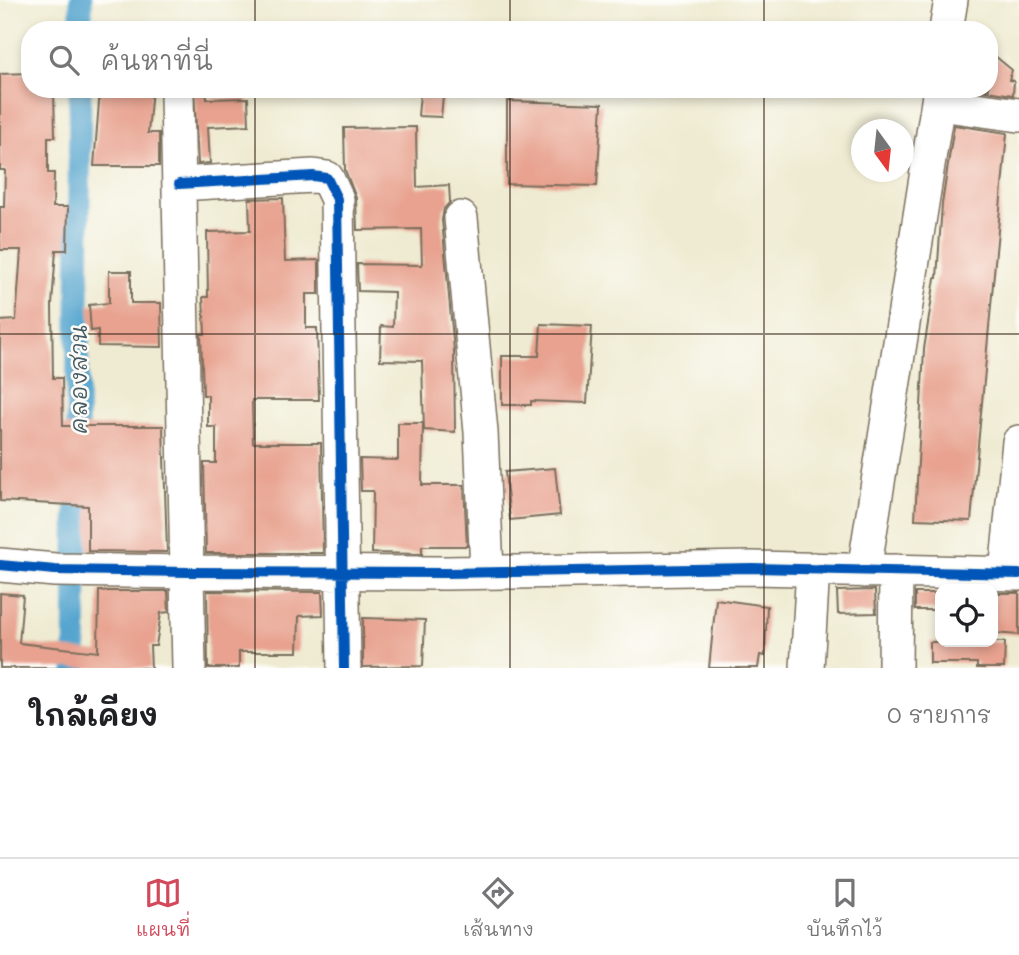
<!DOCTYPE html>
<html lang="th">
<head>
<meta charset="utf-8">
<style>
  :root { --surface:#fff; --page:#f2f2f2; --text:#202124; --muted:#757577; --line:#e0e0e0; --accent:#d1495b }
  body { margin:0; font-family:Mali,"Playpen Sans Thai",sans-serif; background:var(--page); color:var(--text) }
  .controls { position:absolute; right:21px; bottom:21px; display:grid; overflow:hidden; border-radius:14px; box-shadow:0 4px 10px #0003 }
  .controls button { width:63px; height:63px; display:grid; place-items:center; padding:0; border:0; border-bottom:2px solid var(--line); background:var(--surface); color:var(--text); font:35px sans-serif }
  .compass { position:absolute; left:851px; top:119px; width:63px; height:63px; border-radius:50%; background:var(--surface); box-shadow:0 4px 10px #0003; rotate:165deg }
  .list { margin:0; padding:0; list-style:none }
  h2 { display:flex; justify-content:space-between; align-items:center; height:91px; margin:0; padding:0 28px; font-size:30px }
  h2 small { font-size:23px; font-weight:400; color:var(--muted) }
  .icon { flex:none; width:38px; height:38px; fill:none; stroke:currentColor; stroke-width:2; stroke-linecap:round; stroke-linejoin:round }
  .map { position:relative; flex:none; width:1019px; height:668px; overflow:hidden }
  .search { position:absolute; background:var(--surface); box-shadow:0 4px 10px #0003; left:21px; right:21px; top:21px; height:77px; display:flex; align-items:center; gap:18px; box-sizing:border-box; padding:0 24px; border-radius:28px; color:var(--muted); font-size:26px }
  .sheet { height:189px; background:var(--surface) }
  nav { display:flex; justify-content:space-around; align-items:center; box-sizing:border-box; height:98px; border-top:2px solid var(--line); background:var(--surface); font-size:19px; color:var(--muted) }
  nav a { display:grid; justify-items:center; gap:4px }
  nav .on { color:var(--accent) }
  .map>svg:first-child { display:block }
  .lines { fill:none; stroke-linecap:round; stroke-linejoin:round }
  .canal { stroke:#54a5cf; stroke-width:23 }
  .building { fill:#e8a28f }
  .minor-casing { stroke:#7a6e5d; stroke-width:36 }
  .minor { stroke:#fff; stroke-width:33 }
  .cycleway-casing { stroke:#fdfcf7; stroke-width:15 }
  .cycleway { stroke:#0057b8; stroke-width:10 }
  .grid { fill:none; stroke:#3b2a1e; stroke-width:2; stroke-opacity:0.55 }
  .labels { text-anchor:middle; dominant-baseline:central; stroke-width:5; stroke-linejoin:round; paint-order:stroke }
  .water-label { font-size:23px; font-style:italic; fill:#455b65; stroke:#fdfcf7 }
</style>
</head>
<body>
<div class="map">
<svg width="1019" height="668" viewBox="0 0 1019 668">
  <rect width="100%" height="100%" fill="#fdfcf7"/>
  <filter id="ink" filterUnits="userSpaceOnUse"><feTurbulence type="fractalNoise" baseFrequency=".0143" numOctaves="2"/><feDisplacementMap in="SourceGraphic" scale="14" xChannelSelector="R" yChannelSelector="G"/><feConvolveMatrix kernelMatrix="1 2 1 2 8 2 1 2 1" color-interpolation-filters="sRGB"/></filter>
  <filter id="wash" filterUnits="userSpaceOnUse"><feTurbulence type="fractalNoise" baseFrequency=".00686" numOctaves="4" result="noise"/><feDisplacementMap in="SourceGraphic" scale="28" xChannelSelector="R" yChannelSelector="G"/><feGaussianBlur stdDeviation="1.57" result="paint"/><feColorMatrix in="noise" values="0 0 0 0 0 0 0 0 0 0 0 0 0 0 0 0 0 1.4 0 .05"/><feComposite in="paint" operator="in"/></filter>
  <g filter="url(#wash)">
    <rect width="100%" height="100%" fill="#efebd2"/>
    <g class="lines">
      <path class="canal" d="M81 30V0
        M75 668 80 89"/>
    </g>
    <g id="blocks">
      <path class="building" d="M989 51 1012 70 1009 80 1014 81 1013 95 973 89H989Z
        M30 73V89H54L55 137H48V173H54L53 207H68L67 250H56L52 305 53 378H62L63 426H163L167 552 88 551V506L0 501V321L16 320 21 250H0V207H4L5 170H0V74Z
        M100 89H152L148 133H159V166H94Z
        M194 89H206L207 99 248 98 249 125 208 127 210 163 198 164Z
        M420 94 443 96 441 117 418 116Z
        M507 101 602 104 597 186 507 184Z
        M954 125 1007 133 971 521 915 519 924 349 935 278H937L942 204Z
        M416 127 417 187 449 185 450 202 444 209 442 220 454 351 455 432 424 430 422 361 380 360 381 326 393 327 394 292 358 291 357 264 422 265 421 229 357 230 356 198 345 170 344 128Z
        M283 198 285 261 319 260V294H306V328H317L319 400H252L253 443H321L323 553H206L204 463H216V427H208V395H203L201 334H205L203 297H208L207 232 250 231 249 199Z
        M109 271H131V303H161L162 347 98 346V330L91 331 89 305 109 303Z
        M541 324 592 326 587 403 531 401V405H502V356H539Z
        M398 423H423L422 485H464L467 546H422V554L372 553 373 491H361L360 459 398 460Z
        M555 468 560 515 510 520 505 472Z
        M875 590 876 613 838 614 837 591Z
        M99 591H168L169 612 161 613 156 646H150L151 668H0V593L23 595 19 643 98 652Z
        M207 591 322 592 323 615 299 616 298 652H239V668H208Z
        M915 593H940V610H915Z
        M993 593H1019V635L993 633Z
        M716 599 767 606 765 656 760 655 758 668H709Z
        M363 618 425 620 423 666 363 667Z
        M930 642H1005L1004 668H977V663H930Z"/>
    </g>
  </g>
  <g filter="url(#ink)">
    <use href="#blocks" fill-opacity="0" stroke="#7a6e5d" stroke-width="2"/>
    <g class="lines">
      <g class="minor-casing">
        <path id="minor" d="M946 30 951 0
          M177 96 189 668
          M939 104 1019 115
          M179 184 313 176 327 178 337 199 344 668
          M461 218 481 432 487 572
          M0 565 55 570 188 572 447 573 752 568 1019 574
          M864 571 940 89
          M1006 573 1019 442
          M807 668 813 569
          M895 668 896 571"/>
      </g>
      <use href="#minor" class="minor"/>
      <g class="cycleway-casing">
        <path id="cycleway" d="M179 184 313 176 327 178 337 199 344 668
          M0 565 55 570 188 572 447 573 752 568 1019 574"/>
      </g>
      <use href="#cycleway" class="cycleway"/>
    </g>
  </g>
  <path class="grid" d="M255 0V30M510 0V30M764 0V30M255 89V668M510 89V668M764 89V668M0 334H1019"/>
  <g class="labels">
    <g class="water-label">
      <text transform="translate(78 379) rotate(-90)">คลองสวน</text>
    </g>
  </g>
</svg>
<div class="controls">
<button><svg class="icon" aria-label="locate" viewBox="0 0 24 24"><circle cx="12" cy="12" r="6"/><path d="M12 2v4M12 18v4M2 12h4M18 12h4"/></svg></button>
</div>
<svg class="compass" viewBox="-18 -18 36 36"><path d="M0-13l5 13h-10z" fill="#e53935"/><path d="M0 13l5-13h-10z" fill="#757577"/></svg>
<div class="search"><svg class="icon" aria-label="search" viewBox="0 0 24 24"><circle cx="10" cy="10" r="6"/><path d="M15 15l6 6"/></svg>ค้นหาที่นี่</div>
</div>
<section class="sheet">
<h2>ใกล้เคียง<small>0 รายการ</small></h2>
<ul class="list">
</ul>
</section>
<nav>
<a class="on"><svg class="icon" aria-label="map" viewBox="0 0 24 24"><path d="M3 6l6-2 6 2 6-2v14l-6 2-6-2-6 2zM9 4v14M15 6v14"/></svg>แผนที่</a>
<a><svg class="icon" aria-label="directions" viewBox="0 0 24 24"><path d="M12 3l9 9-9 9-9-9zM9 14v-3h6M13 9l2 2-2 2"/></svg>เส้นทาง</a>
<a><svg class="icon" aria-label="saved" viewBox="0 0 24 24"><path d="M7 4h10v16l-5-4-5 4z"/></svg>บันทึกไว้</a>
</nav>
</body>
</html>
